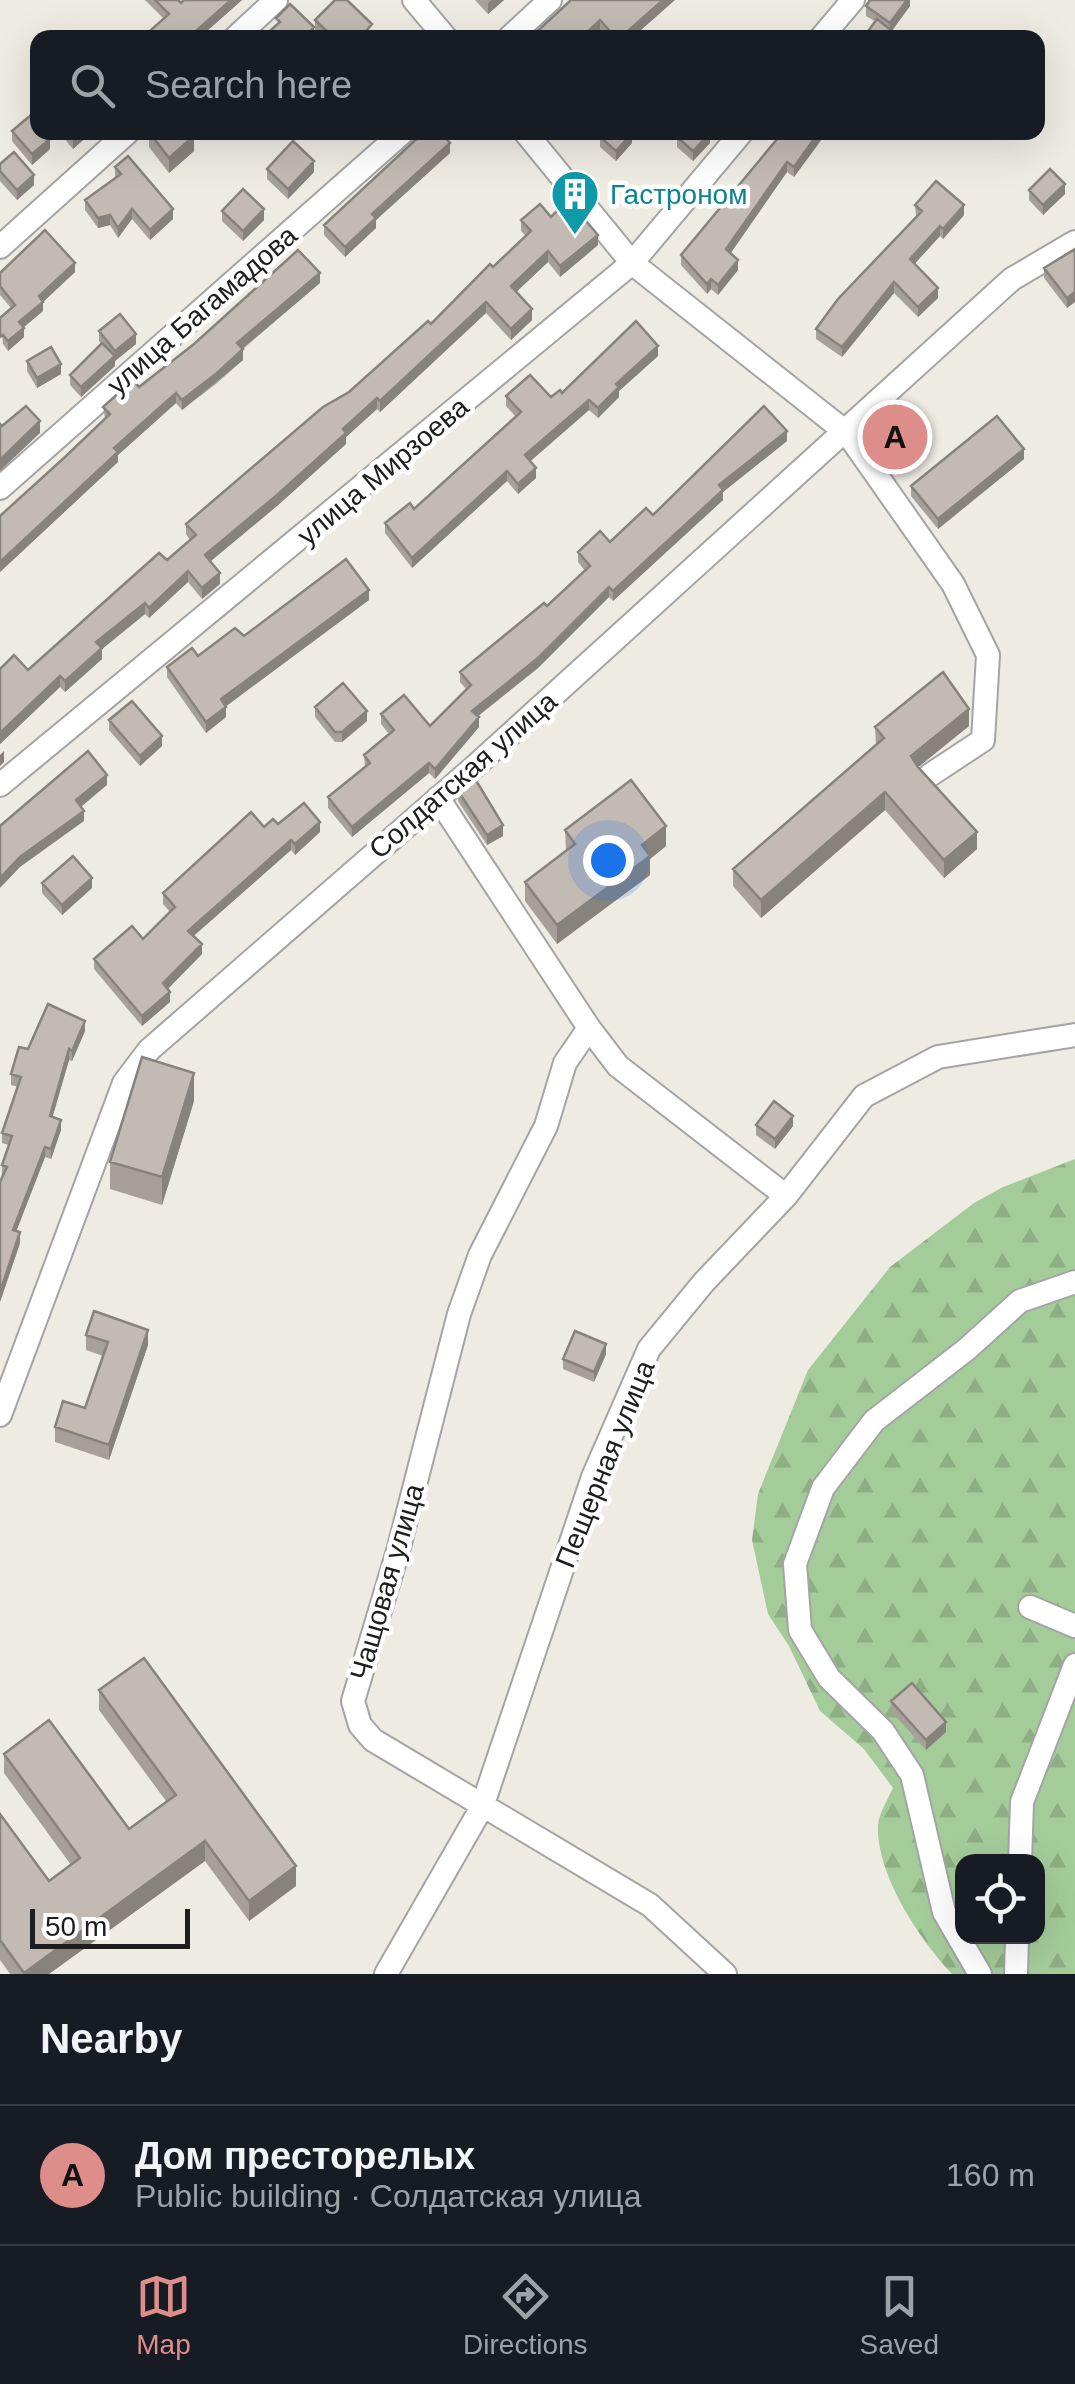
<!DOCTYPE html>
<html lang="en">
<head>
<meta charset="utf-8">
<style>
  :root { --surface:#171b24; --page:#242831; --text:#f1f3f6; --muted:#9ea1a6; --line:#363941; --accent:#dd8e8a }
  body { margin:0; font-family:Arial,sans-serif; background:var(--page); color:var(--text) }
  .controls { position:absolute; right:30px; bottom:30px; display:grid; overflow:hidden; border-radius:20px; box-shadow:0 10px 40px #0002 }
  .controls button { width:90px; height:90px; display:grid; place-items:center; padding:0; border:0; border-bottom:2px solid var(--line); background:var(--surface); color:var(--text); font:50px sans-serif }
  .scale { position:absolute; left:30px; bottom:25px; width:160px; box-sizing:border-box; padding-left:10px; border:5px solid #1d1d1d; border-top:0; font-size:28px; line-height:35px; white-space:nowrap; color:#1d1d1d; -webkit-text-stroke:8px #fff; paint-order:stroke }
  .you { position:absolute; left:608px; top:860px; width:35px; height:35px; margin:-25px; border:8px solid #fff; border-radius:50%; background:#1a73e8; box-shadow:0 0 0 15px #1a73e833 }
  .badge { display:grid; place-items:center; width:65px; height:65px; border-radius:50%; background:var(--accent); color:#111; font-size:32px; font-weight:700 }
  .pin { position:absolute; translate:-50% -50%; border:5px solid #fff; box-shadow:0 2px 10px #0006 }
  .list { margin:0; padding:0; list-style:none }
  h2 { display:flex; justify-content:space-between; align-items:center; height:130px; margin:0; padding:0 40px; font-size:42px }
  h2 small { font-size:32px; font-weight:400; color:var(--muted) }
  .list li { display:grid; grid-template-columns:65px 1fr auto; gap:30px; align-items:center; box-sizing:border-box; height:140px; padding:0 40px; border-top:2px solid var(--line) }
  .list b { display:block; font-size:38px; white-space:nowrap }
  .list p { margin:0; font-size:32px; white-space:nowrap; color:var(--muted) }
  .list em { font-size:32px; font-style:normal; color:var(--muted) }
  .icon { flex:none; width:55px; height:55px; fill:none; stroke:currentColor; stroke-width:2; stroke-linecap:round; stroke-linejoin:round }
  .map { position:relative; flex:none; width:1075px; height:1974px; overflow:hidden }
  .search { position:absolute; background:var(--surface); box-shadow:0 10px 40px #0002; left:30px; right:30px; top:30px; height:110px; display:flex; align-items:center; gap:25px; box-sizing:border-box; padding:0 35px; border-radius:20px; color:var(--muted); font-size:38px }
  .sheet { height:270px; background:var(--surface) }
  nav { display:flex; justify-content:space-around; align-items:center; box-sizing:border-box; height:140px; border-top:2px solid var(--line); background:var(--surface); font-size:28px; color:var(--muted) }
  nav a { display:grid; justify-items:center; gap:5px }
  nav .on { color:var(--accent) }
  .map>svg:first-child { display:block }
  .forest { fill:url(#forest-firs); fill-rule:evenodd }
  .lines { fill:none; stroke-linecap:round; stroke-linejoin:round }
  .minor-casing { stroke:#a4a4a4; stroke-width:26 }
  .minor { stroke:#fff; stroke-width:22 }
  .wall { fill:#a7a09a }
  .shaded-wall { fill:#88827d }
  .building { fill:#c2bab3; stroke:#88827d; stroke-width:2.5 }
  .labels { text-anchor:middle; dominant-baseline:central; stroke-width:9; stroke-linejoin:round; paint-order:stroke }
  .culture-label { font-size:28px; fill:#0d838f; stroke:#fff; text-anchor:start }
  .street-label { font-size:28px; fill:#1d1d1d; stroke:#fff }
</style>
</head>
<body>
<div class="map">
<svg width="1075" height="1974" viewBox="0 0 1075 1974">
  <defs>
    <pattern id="forest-firs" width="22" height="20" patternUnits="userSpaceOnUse" patternTransform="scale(2.5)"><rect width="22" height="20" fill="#a4cc99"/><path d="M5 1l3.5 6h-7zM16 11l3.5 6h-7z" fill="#8daf83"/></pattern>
  </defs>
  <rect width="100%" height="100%" fill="#eeebe3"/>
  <path class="forest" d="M1075 1159V1974H952C920 1940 876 1875 878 1825 879 1813 888 1799 893 1788L864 1749 820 1711 789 1646 768 1614 752 1540 758 1494 808 1370 890 1267 974 1203 1003 1187ZM962 1862H1038V1936H962Z"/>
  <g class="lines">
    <g class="minor-casing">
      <path id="minor" d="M414 0 446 38
        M235 38 276 0
        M509 38 550 0
        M821 38 853 0
        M525 132 632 263 847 433 953 584 988 655 983 740 930 775
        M0 247 128 132
        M0 488 403 132
        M0 785 632 263 742 132
        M438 798 589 1028 618 1066 786 1196
        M589 1028 565 1063 546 1126 480 1255 459 1314 398 1551 353 1701 360 1725 373 1740 650 1905 725 1974
        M0 1415 124 1083 149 1050 472 769 1012 279 1075 242
        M1030 1607 1075 1626
        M1020 1862 1022 1802 1075 1665
        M386 1974 482 1807 593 1477 649 1349 704 1282 786 1196 864 1096 938 1057 1075 1035
        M980 1974 944 1912 912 1775 883 1731 829 1678 800 1630 795 1564 823 1488 874 1421 967 1349 1020 1301 1075 1282
        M1016 1974 1017 1936"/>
    </g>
    <use href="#minor" class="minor"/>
  </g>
  <path class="wall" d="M145 0H178L181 3 184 0H242L199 38 163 18Z
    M475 0H504L488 14Z
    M571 0 632 38H606L600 31 592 38H530Z
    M910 0V6L892 31 866 16V6Z
    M315 20 372 36 374 38H320L315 33Z
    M12 131 50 149 32 165 12 141Z
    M59 132H92L73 149Z
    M149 132 194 151 169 173 149 147Z
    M596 132H632V143L616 161 600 147V137Z
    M783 132H827L794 177 787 172 730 253 738 270 718 295 711 289 707 294 681 265V255Z
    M677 137 710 143 693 161 677 147Z
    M450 153 376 220V228L345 257 324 235V225Z
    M0 164 34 185 17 200 0 181Z
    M115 167 173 219 150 240 132 219 118 238 110 225 98 228 85 210V200L115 178Z
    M267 169 314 172 288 199 267 179Z
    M1029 190 1065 194 1043 215 1029 200Z
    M915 205 964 215 943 239 940 236 915 263 938 298 918 317 894 293 842 357 816 339V329L916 216Z
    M222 211 264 220 243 241 222 221Z
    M551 217 598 245 560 277 548 262 516 292 532 320 511 340 486 313 380 412 377 409 346 437V444L277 506 210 561 220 584 202 599 188 582 149 618 145 614 102 649V659L65 692 60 687 0 744V669L28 670 167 560 190 540 186 534V524L431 324 526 236 521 231V220Z
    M1075 249 1067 308 1044 278V268Z
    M75 272 43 302V311L24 327V337L8 351 3 344 0 318 11 308 0 295V273Z
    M320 283 243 349V360L217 383 182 410 176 403 118 455V462L0 572V516L65 457 105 418 103 407Z
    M99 331 136 344 115 361V366L81 397 70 385V375L101 344 99 341Z
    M658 356 619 391V397L598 418 589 410 530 461 536 478 518 494 507 481 412 568 385 533V523L414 509 516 417 506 406V396L551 397Z
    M27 361 61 374 37 388 27 371Z
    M787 441 723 492V500L613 601 609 597 538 668 477 716 479 727 435 779 429 773 352 837 328 808V797L365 767 364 755 389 734 381 724V714L430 726 467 690 460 682V672L547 606 585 571 578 562V552L610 542 653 515Z
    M1024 459 938 529 911 496V486Z
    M369 600 226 706V717L206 733 167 677V667L198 656 244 636Z
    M315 707 367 721 342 742H335L315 717Z
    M109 720 162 746 140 766 109 730Z
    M969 726 918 767 977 849 944 878 885 810 761 918 733 886V869L876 745 875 727Z
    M458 791 503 836 487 845 458 801Z
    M278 824 320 832 295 855 291 850 193 936 202 954 167 989 170 1002 142 1026 94 969V959L143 939 170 912 163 904V893L264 827Z
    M565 830 666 846 650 859V875L557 944 525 901V882L566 851Z
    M42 883 92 888 62 915 42 893Z
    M85 1031 72 1061 69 1060 52 1117 61 1130 51 1159 45 1157 16 1231 20 1243 0 1302 2 1165 9 1145 2 1143V1133L18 1087 11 1085V1074L28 1049Z
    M194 1101 162 1205 110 1189V1162Z
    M756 1125 793 1126 775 1149 756 1135Z
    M86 1335 148 1345 109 1460 55 1442V1427L85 1408 103 1356 86 1350Z
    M606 1354 594 1382 563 1369V1359Z
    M99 1690 296 1886 249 1921 205 1861 49 1974H10L0 1960V1814L49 1881 71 1865 4 1773V1754L129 1829 166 1801 99 1710Z
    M891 1701 946 1732 926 1750 891 1711Z"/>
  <path class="shaded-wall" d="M231 0H242L199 38H188Z
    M491 0H504L488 14V3Z
    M663 0H675L632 38H620Z
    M907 0H910V6L890 33V23Z
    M600 20V31L592 38H581Z
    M314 27V38H304Z
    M81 132H92L73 149V139Z
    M819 132H827L794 177V167Z
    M632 133V143L616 161V151Z
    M710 133V143L693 161V151Z
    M194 136V151L169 173V158Z
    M50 139V149L32 165V154Z
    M450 143V153L376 220V228L345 257V247L372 214Z
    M314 161V172L288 199V189Z
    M787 162V172L726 260V249Z
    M34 175V185L17 200V190Z
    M1065 184V194L1043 215V205Z
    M964 205V215L943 239V229Z
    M132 209V219L118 238V228Z
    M173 209V219L150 240V230Z
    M264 209V220L243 241V231Z
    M110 215V225L98 228V218Z
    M940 226V236L910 269V259Z
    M598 235V245L560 277V266Z
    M548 251V262L511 297V286Z
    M738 260V270L718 295V285Z
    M75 263V272L43 302V311L19 331V322L39 296Z
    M320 273V283L237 353V343Z
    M711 279V289L707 294V284Z
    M894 282V293L842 357V347Z
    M938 288V298L918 317V307Z
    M1075 292V302L1067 308V298Z
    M486 302V313L380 412V401Z
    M532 309V320L511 340V329Z
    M24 328V337L8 351V341Z
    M136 334V344L115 361V351Z
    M658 346V356L619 391V397L598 418V408L616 384Z
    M243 349V360L182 410V400Z
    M115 356V366L81 397V387Z
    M61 364V374L37 388V378Z
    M176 393V403L118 455V462L0 572V562L114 448Z
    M377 398V409L346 437V444L277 506 205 566V555Z
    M589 400V410L525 466V455Z
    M40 421V433L0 471V460Z
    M787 431V441L723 492V500L613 601V591L719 485Z
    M1024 449V459L938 529V519Z
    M536 468V478L518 494V484Z
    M507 471V481L412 568V558Z
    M188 571V582L149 618V608Z
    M220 573V584L202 599V588Z
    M609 587V597L538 668 472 721V711Z
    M369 590V600L221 710V699Z
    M145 603V614L102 649V659L65 692V681L96 642Z
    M60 676V687L0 744V733Z
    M226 707V717L206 733V722Z
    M969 709V726L911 773V756Z
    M367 711V721L342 742V732Z
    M479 717V727L435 779V769Z
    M162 736V746L140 766V756Z
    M4 751V762L0 766V755Z
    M429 763V773L352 837V827Z
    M107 775V785L76 811V800Z
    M885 792V810L761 918V900Z
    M84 811V821L20 867 0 888V878L20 857Z
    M320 822V832L295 855V844Z
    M503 825V836L487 845V835Z
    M666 826V846L650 859V875L557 944V925L642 845Z
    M977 832V849L944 878V860Z
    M291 840V850L188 941V931Z
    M92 878V888L62 915V905Z
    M202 944V954L163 994V983Z
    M170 992V1002L142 1026V1016Z
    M85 1021V1031L72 1061V1051Z
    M69 1049V1060L50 1126V1116Z
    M194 1073V1101L162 1205V1177Z
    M793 1116V1126L775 1149V1139Z
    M61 1120V1130L51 1159V1149Z
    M45 1147V1157L13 1240V1230Z
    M20 1232V1243L0 1302V1292Z
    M148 1330V1345L109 1460V1445Z
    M606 1344V1354L594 1382V1372Z
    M946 1722V1732L926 1750V1740Z
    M205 1841V1861L49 1974H24Z
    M296 1866V1886L249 1921V1901Z"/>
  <path class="building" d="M155 0H178L181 3 184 0H231L188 38H142L169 14Z
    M335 0H347L372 24 367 30 374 38H334L315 20Z
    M571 0H663L620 38H616L600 20 581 38H530Z
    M870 0H907L890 23 866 6Z
    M290 4 314 27 304 38H262L280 22 276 18Z
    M877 19 901 38H863Z
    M31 115 38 124V132H45L50 139 32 154 12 131Z
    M68 132H81L73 139Z
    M149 132H190L194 136 169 158Z
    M424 132H440L450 143 372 214 376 218 345 247 324 225Z
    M605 132H632V133L616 151 600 137Z
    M681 132H709L710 133 693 151 677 137Z
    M783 132H819L794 167 787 162 726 249 738 260 718 285 711 279 707 284 681 255Z
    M293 141 314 161 288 189 267 169Z
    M14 152 34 175 17 190 0 171V164Z
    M128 156 173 209 150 230 132 209 118 228 110 215 98 218 85 200 121 174 115 167Z
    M1050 169 1065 184 1043 205 1029 190Z
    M936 181 964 205 943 229 940 226 910 259 938 288 918 307 894 282 842 347 816 329 838 299 922 211 915 205Z
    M243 189 264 209 243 231 222 211Z
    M568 200 598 235 560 266 548 251 511 286 532 309 511 329 486 302 380 401 377 398 343 429 346 433 277 495 205 555 220 573 202 588 188 571 149 608 145 603 96 642 102 648 65 681 60 676 0 733V669L14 655 28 670 159 553 167 560 196 535 186 524 323 407 349 392 428 321 431 324 490 264 493 267 531 231 521 220 540 204 551 217Z
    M45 230 75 263 39 296 43 302 19 322 24 328 8 341 3 335 0 337V318L15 305 0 286V273Z
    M1075 249V292L1067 298 1044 268Z
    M298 250 320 273 237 343 243 349 217 373 182 400 176 393 114 448 118 452 0 562V516L65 457 110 414 103 407 133 380 139 387 194 344Z
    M120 314 136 334 115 351 99 331Z
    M636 321 658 346 616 384 619 387 598 408 589 400 525 455 536 468 518 484 507 471 412 558 385 523 410 503 414 509 521 412 506 396 530 375 551 397 560 390 562 393Z
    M102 343 115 356 81 387 70 375Z
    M51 347 61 364 37 378 27 361Z
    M26 406 40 421 0 460V424L2 426Z
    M764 406 787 431 719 485 723 490 613 591 609 587 538 658 472 711 479 717 435 769 429 763 352 827 328 797 370 763 364 755 394 730 381 714 404 695 430 726 471 685 460 672 544 603 547 606 590 566 578 552 600 531 610 542 646 508 653 515Z
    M997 416 1024 449 938 519 911 486Z
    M346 559 369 590 221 699 226 707 206 722 167 667 192 648 198 656 235 628 244 636Z
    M943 672 969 709 911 756 918 767 977 832 944 860 885 792 761 900 733 869 884 738 875 727Z
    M343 683 367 711 342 732H335L315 707Z
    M132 701 162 736 140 756 109 720Z
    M88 751 107 775 76 800 84 811 20 857 0 878V826Z
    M474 777 503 825 487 835 458 791Z
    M631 780 666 826 642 845 650 856 557 925 525 882 575 844 565 830Z
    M304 803 320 822 295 844 291 840 188 931 202 944 163 983 170 992 142 1016 94 959 132 926 143 939 175 907 163 893 251 812 264 827 273 819 278 824Z
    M73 856 92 878 62 905 42 883Z
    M48 1004 85 1021 72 1051 69 1049 50 1116 61 1120 51 1149 45 1147 13 1230 20 1232 0 1292V1182L7 1167 2 1165 12 1136 2 1133 21 1077 11 1074 19 1047 28 1049Z
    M142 1057 194 1073 162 1177 110 1162Z
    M774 1101 793 1116 775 1139 756 1125Z
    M94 1311 148 1330 109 1445 55 1427 63 1401 85 1408 108 1342 86 1335Z
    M575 1331 606 1344 594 1372 563 1359Z
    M144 1658 296 1866 249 1901 205 1841 24 1973 0 1940V1814L49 1881 80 1858 4 1754 49 1720 129 1829 176 1795 99 1690Z
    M912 1683 946 1722 926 1740 891 1701Z"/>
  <defs>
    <g id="building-pin" transform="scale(2.5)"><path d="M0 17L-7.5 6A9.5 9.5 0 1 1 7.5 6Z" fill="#0f9aa8" stroke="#fff"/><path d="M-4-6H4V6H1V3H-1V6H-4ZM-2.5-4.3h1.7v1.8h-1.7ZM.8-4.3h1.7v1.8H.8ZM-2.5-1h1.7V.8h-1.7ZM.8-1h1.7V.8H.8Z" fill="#fff"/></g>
  </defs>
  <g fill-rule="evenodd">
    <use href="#building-pin" x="575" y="194"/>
  </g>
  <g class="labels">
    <g class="culture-label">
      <text x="610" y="194">Гастроном</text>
    </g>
    <g class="street-label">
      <text transform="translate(202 310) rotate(-41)">улица Багамадова</text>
      <text transform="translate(383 471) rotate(-40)">улица Мирзоева</text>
      <text transform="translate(463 775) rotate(-41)">Солдатская улица</text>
      <text transform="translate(605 1464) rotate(-68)">Пещерная улица</text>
      <text transform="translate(387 1582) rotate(-74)">Чащовая улица</text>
    </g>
  </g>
</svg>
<div class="controls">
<button><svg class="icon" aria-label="locate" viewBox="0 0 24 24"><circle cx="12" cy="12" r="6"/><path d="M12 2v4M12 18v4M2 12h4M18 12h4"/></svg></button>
</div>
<div class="scale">50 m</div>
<div class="you"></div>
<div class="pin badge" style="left:895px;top:437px">A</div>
<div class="search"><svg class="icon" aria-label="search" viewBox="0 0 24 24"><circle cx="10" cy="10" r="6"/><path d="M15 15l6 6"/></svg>Search here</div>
</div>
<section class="sheet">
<h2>Nearby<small></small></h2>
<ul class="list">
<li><span class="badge">A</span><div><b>Дом престорелых</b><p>Public building · Солдатская улица</p></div><em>160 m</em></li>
</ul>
</section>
<nav>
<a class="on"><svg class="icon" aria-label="map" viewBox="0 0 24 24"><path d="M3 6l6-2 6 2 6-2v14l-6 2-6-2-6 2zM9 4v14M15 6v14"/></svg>Map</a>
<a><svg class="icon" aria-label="directions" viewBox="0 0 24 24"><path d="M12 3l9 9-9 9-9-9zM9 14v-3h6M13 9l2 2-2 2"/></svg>Directions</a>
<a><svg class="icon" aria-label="saved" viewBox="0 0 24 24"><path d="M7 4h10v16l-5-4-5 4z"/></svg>Saved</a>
</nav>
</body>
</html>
